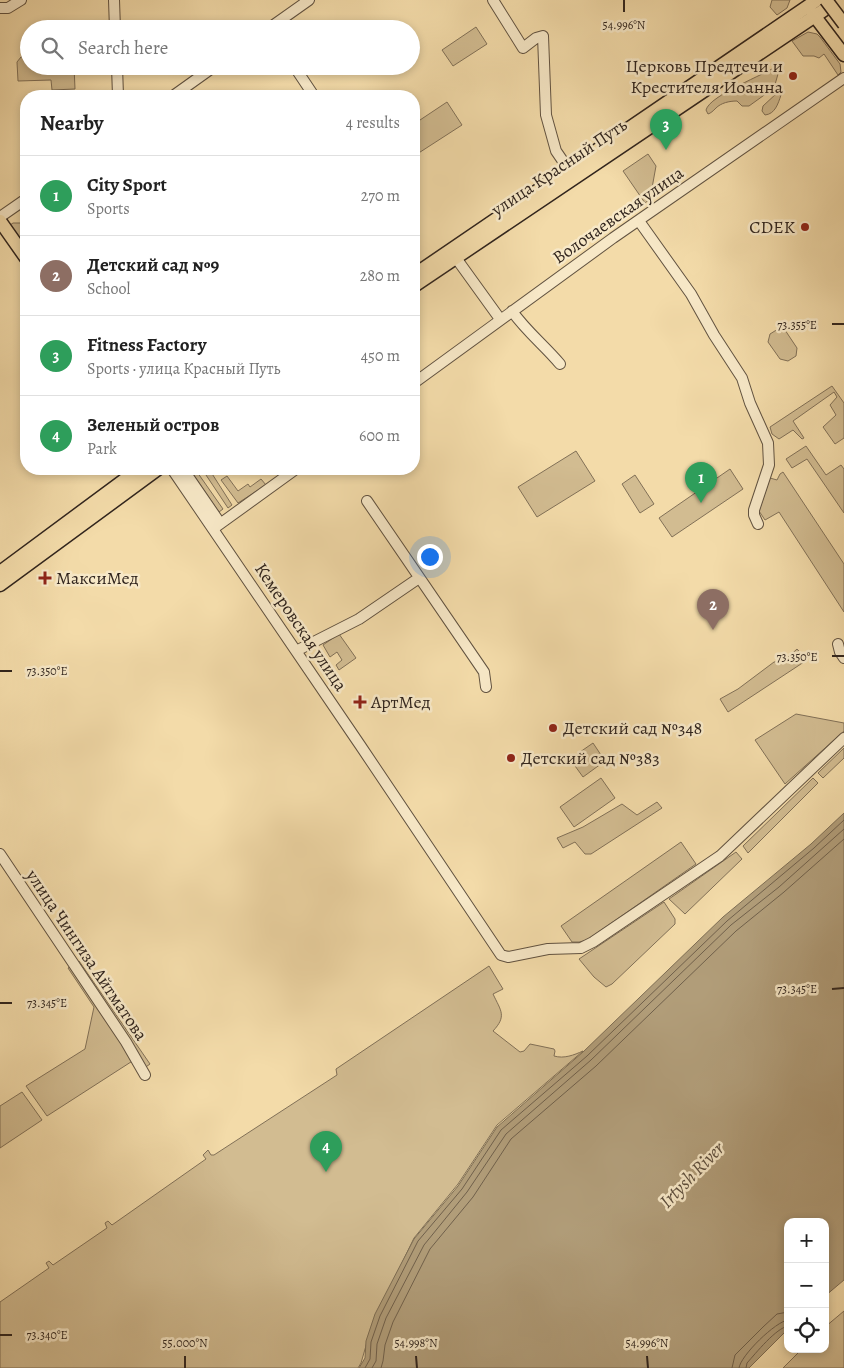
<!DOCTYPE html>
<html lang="en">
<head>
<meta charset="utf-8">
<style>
  :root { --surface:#fff; --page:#f6f6f6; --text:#222; --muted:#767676; --line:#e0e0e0; --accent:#1a73e8 }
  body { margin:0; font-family:Alegreya,serif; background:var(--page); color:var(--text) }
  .controls { position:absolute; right:15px; bottom:15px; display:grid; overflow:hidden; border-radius:10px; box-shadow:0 2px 8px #0003 }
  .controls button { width:45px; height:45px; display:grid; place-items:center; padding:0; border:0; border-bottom:1px solid var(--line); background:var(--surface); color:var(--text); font:25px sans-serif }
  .you { position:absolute; left:429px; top:556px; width:18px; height:18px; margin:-12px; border:4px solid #fff; border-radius:50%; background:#1a73e8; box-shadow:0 0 0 8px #1a73e833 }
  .badge { display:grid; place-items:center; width:32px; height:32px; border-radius:50%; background:var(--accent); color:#fff; font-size:16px; font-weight:700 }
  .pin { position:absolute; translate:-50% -41px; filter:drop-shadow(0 1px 2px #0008) }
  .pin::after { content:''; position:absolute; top:26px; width:18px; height:15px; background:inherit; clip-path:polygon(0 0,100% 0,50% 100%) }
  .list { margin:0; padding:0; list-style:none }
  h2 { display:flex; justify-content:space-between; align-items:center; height:65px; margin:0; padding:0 20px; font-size:21px }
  h2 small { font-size:16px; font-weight:400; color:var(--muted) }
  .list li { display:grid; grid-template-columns:32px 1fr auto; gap:15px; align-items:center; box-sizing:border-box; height:80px; padding:0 20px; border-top:1px solid var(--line) }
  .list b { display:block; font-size:19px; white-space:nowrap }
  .list p { margin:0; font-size:16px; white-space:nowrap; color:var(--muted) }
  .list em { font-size:16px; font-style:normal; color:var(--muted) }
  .icon { flex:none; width:28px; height:28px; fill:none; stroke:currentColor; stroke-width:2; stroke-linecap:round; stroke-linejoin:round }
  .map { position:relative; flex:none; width:844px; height:1368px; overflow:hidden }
  .search { position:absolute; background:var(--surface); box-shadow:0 2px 8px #0003; left:20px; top:20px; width:400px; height:55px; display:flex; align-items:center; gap:12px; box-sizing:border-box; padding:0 18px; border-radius:28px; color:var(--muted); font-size:19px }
  .panel { position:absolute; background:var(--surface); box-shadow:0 2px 8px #0003; left:20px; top:90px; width:400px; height:385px; border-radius:20px }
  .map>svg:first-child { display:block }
  .green { fill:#d2bc91; stroke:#817057 }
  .water { fill:#b19d79; stroke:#7d6d54 }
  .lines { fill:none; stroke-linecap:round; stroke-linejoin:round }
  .shore { stroke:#70604b; stroke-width:1 }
  .minor-casing { stroke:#615240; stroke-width:12 }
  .major-casing { stroke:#30241d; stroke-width:15 }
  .minor { stroke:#f7e8c7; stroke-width:10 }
  .major { stroke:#f3dba9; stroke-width:12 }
  .major-bridge-casing { stroke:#30241d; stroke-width:15; stroke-linecap:butt }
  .major-bridge { stroke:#f3dba9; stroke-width:12 }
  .ticks { fill:none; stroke:#30241d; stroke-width:2 }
  .poi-dot { fill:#8f2418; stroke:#f7e8c7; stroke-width:2 }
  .labels { text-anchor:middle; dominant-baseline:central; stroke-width:5; stroke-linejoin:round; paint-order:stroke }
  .poi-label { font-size:18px; fill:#30241d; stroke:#f7e8c7; text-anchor:start }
  .street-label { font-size:18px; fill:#30241d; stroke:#f7e8c7 }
  .water-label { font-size:19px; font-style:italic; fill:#5d4e3d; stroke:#f7e8c7 }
  .ticks-label { font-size:12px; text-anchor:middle; fill:#30241d; stroke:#f7e8c7; stroke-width:5; stroke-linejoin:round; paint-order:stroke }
</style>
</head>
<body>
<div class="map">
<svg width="844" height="1368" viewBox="0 0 844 1368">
  <rect width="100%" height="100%" fill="#f3dba9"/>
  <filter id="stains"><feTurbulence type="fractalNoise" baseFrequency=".004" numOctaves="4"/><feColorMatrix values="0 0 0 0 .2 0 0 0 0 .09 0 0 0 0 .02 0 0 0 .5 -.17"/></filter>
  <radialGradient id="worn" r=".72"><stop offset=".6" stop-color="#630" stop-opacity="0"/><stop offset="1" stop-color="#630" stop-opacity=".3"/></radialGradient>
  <path class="green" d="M772 0H790L787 8 777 15 770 7Z
    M476 27 487 44 453 66 442 50Z
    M808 32 817 34 820 37 840 64 841 72 838 75 824 54 819 58 814 56H803L792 41Z
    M29 56V66H74L75 89 52 90 51 80 18 81 17 62 21 57Z
    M779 65 780 67 774 88 749 106H742L737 101C729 101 721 103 716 108 713 111 711 113 708 114L706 110C710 95 764 75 779 65Z
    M777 93 781 95C778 104 775 114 765 115L762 111 763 106Z
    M447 102 462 125 414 156V124Z
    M648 154 656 166 650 199 645 203 623 171Z
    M13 223H20L26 228V248L10 225Z
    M778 329 785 330 797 348 796 356 788 361 780 359 768 342 770 334Z
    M832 386 844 403V438L835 444 823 427 836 415 830 405 837 397 834 392 793 421 804 438 802 439 793 430 779 439 772 434 770 427Z
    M806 446 826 475 841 465 844 469V513L807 459 792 468 786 459Z
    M576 451 595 481 537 517 518 487Z
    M192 469H195L223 509 219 512 190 470Z
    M202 469H209L232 505 228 508Z
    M730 469 743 489 672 537 659 518Z
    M783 472 844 564V612L779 512 765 520 759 511 770 478 777 480 780 474Z
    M635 475 654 504 640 513 622 484Z
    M227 476 238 491 248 484 250 487 261 479 266 485 238 503 221 480Z
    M339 634 356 658 339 670 336 665 342 660 337 652 330 657 323 645Z
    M797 649 807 660 728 712 720 699 738 689 774 662 784 661Z
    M796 714 844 723V731L785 784 755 740Z
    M593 743 605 761 583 777 570 759Z
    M844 748V758L823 778 818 773Z
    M601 778 615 798 574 827 560 807Z
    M813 778 818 783 748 853 743 846Z
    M657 802 662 808 591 854H585L575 842 563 848 557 838 583 827 622 804 637 815Z
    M681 842 696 864 587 940 579 942H572L561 926Z
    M736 852 742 859 685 914 669 899Z
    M664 902 675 919V924L612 984 606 987 594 977 579 959Z
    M79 961 150 1064 143 1069 134 1060 47 1116 26 1086 85 1049 94 1007 68 968Z
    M489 966 503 989 493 994C501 1011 507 1016 493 1031L520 1052 524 1051 530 1044 554 1049 555 1051 554 1056C564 1059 574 1055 583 1051L497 1125 458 1184 414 1238 372 1325 361 1363 358 1368H0V1302L49 1268 46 1263 49 1261 53 1265 107 1228 105 1223 108 1221 112 1225 206 1159 203 1155 208 1150 211 1155H214L337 1075 336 1069Z
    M22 1092 42 1120 0 1148V1106Z
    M844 1311V1368H783L802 1349H825V1327Z"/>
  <path class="water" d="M844 813V1280L825 1296V1222H788V1329L749 1368H359L365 1358 366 1341 375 1314 414 1239 458 1186 497 1127 583 1052 723 917 811 844Z"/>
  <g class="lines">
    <path class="shore" d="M365 1368 370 1359 371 1342 380 1316 418 1241 462 1189 501 1130 587 1056 727 921 814 848 844 820
      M372 1368 376 1361 377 1344 386 1318 424 1245 467 1192 506 1134 591 1060 731 925 779 887 844 829
      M381 1368 383 1361 385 1345 393 1322 430 1249 473 1197 511 1139 596 1066 736 931 784 892 844 839
      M732 1368 735 1355 763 1327 777 1314 788 1312
      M739 1368C740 1356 776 1321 788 1320
      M746 1368 747 1363C756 1353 776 1328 788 1326"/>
    <g class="minor-casing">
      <path id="minor" d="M114 0 115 29
        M493 0 523 48 536 38 543 36 546 115 556 151 569 170
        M0 8H8L21 0
        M268 29 309 0
        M117 66 118 96
        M294 66 314 96
        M173 96 215 66
        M0 217 26 199
        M639 221 691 294 714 335 742 378 750 403 768 443 769 465 754 510V515L758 524
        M456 258 500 319
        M512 311C526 331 545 346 560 364
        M414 383 613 238 844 78
        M172 469 360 745 501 955 508 957 548 949 581 948 593 942 720 856 844 738
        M183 469 220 523
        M367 501 484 672 486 687
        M213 529 296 469
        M838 644 840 652 844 658
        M296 651 359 619 419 578
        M0 854 126 1042 145 1075"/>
    </g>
    <g class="major-casing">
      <path id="major" d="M810 10 844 55
        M0 221 26 258
        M414 275 817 0
        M414 286 824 10
        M0 572 139 469
        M0 585 158 469"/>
    </g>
    <use href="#minor" class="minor"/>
    <use href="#major" class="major"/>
    <g class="major-bridge-casing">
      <path id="major-bridge" d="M826 0 844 24"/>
    </g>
    <use href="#major-bridge" class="major-bridge"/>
  </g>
  <path class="ticks" d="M624 0V12M832 324H844M832 656H844M0 671H12M832 989 844 988M0 1003H12M0 1335H12M185 1356V1368M416 1356 417 1368M647 1356 648 1368"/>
  <g class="poi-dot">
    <circle cx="793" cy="76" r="5"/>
    <circle cx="805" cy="227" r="5"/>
    <path d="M42.5 570.5h5v5h5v5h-5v5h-5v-5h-5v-5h5z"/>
    <path d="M357.5 694.5h5v5h5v5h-5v5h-5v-5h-5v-5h5z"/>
    <circle cx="553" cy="728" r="5"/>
    <circle cx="511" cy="758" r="5"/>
  </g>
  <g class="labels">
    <g class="poi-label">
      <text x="783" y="66" text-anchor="end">Церковь Предтечи и<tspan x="783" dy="21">Крестителя Иоанна</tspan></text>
      <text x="795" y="227" text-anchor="end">CDEK</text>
      <text x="56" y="578">МаксиМед</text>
      <text x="371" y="702">АртМед</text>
      <text x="563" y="728">Детский сад №348</text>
      <text x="521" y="758">Детский сад №383</text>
    </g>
    <g class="street-label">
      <text transform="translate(559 167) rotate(-34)">улица Красный Путь</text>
      <text transform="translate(618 215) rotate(-35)">Волочаевская улица</text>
      <text transform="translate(301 627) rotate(56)">Кемеровская улица</text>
      <text transform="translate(87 955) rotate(56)">улица Чингиза Айтматова</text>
    </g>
    <g class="water-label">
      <text transform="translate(692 1175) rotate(-46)">Irtysh River</text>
    </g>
  </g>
  <g class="ticks-label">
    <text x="624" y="29">54.996°N</text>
    <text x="797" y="329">73.355°E</text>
    <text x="797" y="661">73.350°E</text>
    <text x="47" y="675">73.350°E</text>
    <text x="797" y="993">73.345°E</text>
    <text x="47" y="1007">73.345°E</text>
    <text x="47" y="1339">73.340°E</text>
    <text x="185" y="1347">55.000°N</text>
    <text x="416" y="1347">54.998°N</text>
    <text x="647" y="1347">54.996°N</text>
  </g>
  <rect width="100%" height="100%" filter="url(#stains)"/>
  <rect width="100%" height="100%" fill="url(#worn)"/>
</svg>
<div class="controls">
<button>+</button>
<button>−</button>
<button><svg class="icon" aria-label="locate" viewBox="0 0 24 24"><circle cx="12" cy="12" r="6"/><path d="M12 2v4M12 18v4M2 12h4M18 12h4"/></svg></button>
</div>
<div class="you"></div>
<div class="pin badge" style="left:701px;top:503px;background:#2e9e5b">1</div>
<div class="pin badge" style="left:713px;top:630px;background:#8d6e63">2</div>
<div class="pin badge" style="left:666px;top:150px;background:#2e9e5b">3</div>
<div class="pin badge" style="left:326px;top:1172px;background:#2e9e5b">4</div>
<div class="search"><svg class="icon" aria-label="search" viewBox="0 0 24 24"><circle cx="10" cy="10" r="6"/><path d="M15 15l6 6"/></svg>Search here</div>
<section class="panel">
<h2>Nearby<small>4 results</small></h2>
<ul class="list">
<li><span class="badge" style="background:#2e9e5b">1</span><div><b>City Sport</b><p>Sports</p></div><em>270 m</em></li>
<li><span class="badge" style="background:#8d6e63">2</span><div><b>Детский сад №9</b><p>School</p></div><em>280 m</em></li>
<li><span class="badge" style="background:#2e9e5b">3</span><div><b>Fitness Factory</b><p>Sports · улица Красный Путь</p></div><em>450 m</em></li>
<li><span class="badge" style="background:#2e9e5b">4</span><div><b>Зеленый остров</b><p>Park</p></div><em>600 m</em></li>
</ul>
</section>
</div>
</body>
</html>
